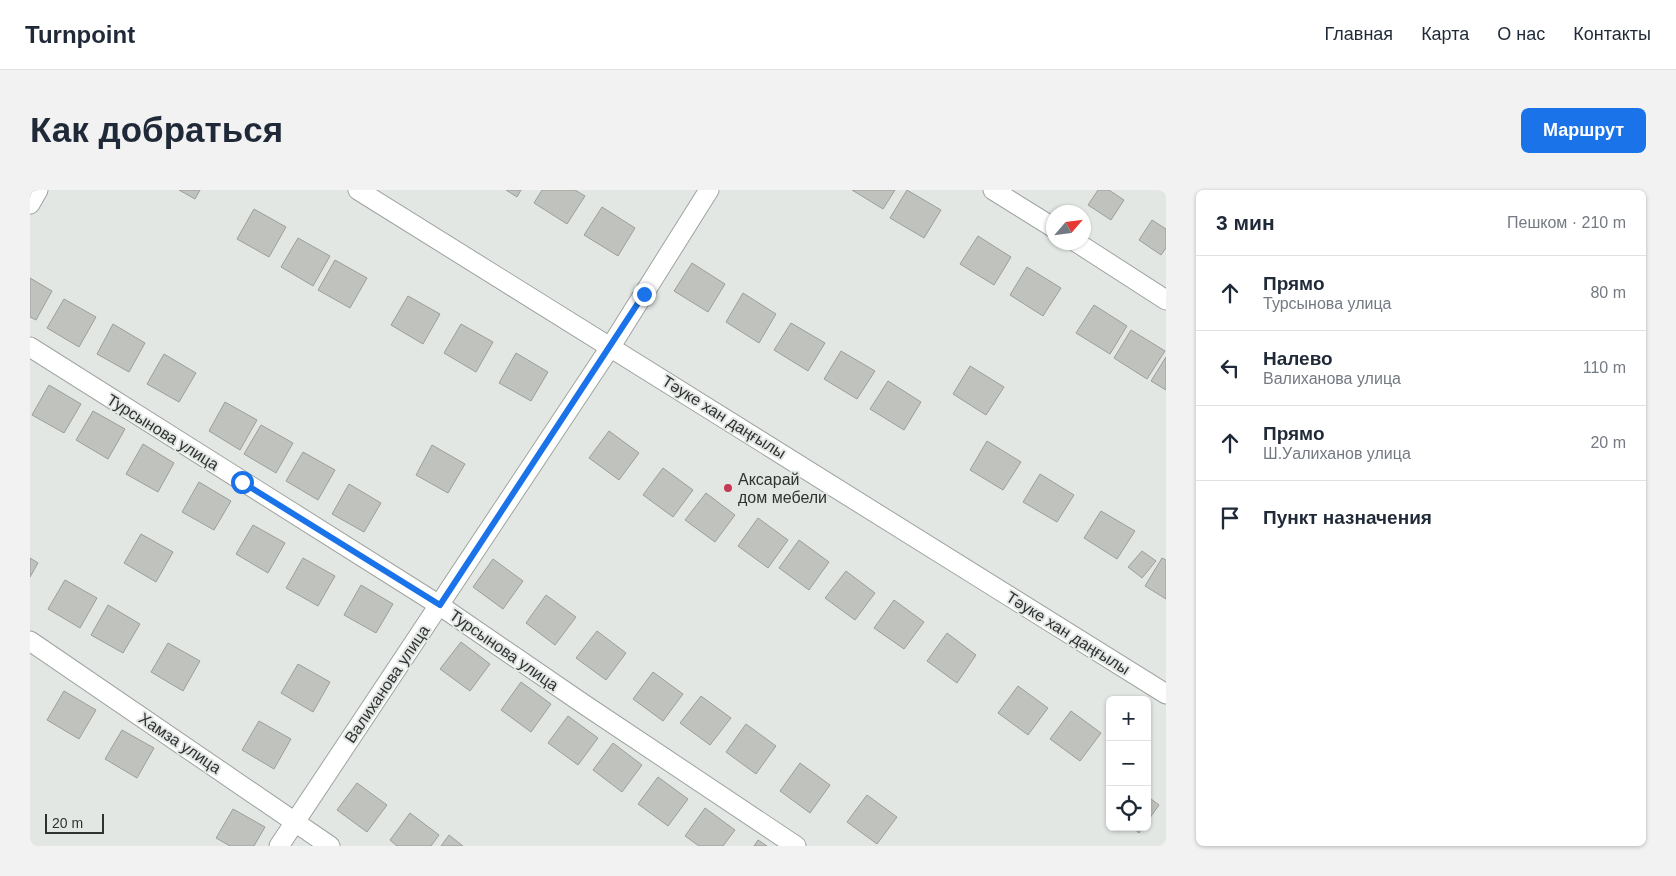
<!DOCTYPE html>
<html lang="ru">
<head>
<meta charset="utf-8">
<style>
  :root { --surface:#fff; --page:#f2f2f3; --text:#1f2937; --muted:#747a83; --line:#e0e1e3; --accent:#1a73e8 }
  body { margin:0; font-family:Arial,sans-serif; background:var(--page); color:var(--text) }
  .controls { position:absolute; right:15px; bottom:15px; display:grid; overflow:hidden; border-radius:8px; box-shadow:0 1px 4px #0004 }
  .controls button { width:45px; height:45px; display:grid; place-items:center; padding:0; border:0; border-bottom:1px solid var(--line); background:var(--surface); color:var(--text); font:25px sans-serif }
  .compass { position:absolute; left:1016px; top:15px; width:45px; height:45px; border-radius:50%; background:var(--surface); box-shadow:0 1px 4px #0004; rotate:62deg }
  .scale { position:absolute; left:15px; bottom:12px; width:59px; box-sizing:border-box; padding-left:5px; border:2px solid #303231; border-top:0; font-size:14px; line-height:18px; white-space:nowrap; color:#303231; -webkit-text-stroke:4px #e2e7e4; paint-order:stroke }
  .stop { position:absolute; width:15px; height:15px; margin:-11px; border:4px solid #1a73e8; border-radius:50%; background:#fff }
  .stop.end { background:#1a73e8; border-color:#fff; box-shadow:0 1px 5px #0008 }
  .list { margin:0; padding:0; list-style:none }
  h2 { display:flex; justify-content:space-between; align-items:center; height:65px; margin:0; padding:0 20px; font-size:21px }
  h2 small { font-size:16px; font-weight:400; color:var(--muted) }
  .list li { display:grid; grid-template-columns:32px 1fr auto; gap:15px; align-items:center; box-sizing:border-box; height:75px; padding:0 20px; border-top:1px solid var(--line) }
  .list b { display:block; font-size:19px; white-space:nowrap }
  .list p { margin:0; font-size:16px; white-space:nowrap; color:var(--muted) }
  .list em { font-size:16px; font-style:normal; color:var(--muted) }
  .icon { flex:none; width:28px; height:28px; fill:none; stroke:currentColor; stroke-width:2; stroke-linecap:round; stroke-linejoin:round }
  .map { position:relative; flex:none; width:1136px; height:656px; overflow:hidden; border-radius:8px }
  header { display:flex; align-items:center; gap:30px; box-sizing:border-box; height:70px; padding:0 25px; background:var(--surface); border-bottom:1px solid var(--line) }
  header strong { font-size:24px }
  nav { display:flex; gap:28px; margin-inline-start:auto; font-size:18px }
  .intro { display:flex; align-items:center; justify-content:space-between; box-sizing:border-box; height:120px; padding:0 30px }
  h1 { margin:0; font-size:35px }
  .button { padding:12px 22px; border-radius:8px; background:var(--accent); color:#fff; font-size:18px; font-weight:700 }
  main { display:flex; gap:30px; padding:0 30px }
  aside { flex:1; background:var(--surface); border-radius:8px; box-shadow:0 1px 4px #0004 }
  .map>svg:first-child { display:block }
  .building { fill:#c0c2bd; stroke:#9c9e9a }
  .lines { fill:none; stroke-linecap:round; stroke-linejoin:round }
  .minor-casing { stroke:#9ea3a0; stroke-width:21 }
  .minor { stroke:#fff; stroke-width:19 }
  .route { stroke:#1a73e8; stroke-width:6 }
  .poi-dot { fill:#c73756; stroke:#e2e7e4; stroke-width:2 }
  .labels { text-anchor:middle; dominant-baseline:central; stroke-width:4; stroke-linejoin:round; paint-order:stroke }
  .street-label { font-size:16px; fill:#303231; stroke:#e2e7e4 }
  .poi-label { font-size:16px; fill:#303231; stroke:#e2e7e4; text-anchor:start }
</style>
</head>
<body>
<header>
<strong>Turnpoint</strong>
<nav><a>Главная</a><a>Карта</a><a>О нас</a><a>Контакты</a></nav>
</header>
<div class="intro"><h1>Как добраться</h1><a class="button">Маршрут</a></div>
<main>
<div class="map">
<svg width="1136" height="656" viewBox="0 0 1136 656">
  <rect width="100%" height="100%" fill="#e2e7e4"/>
  <path class="building" d="M149 0H170L165 9Z
    M476 0H491L487 7Z
    M512 0H545L555 6 537 34 504 13Z
    M822 0H865L853 19Z
    M877 0 911 20 894 48 860 28Z
    M1068 0H1079L1094 10 1081 30 1058 15Z
    M572 17 605 38 588 66 554 45Z
    M224 19 256 37 239 67 207 49Z
    M1122 30 1136 39V58L1131 65 1109 50Z
    M948 46 981 67 964 95 930 74Z
    M268 48 300 66 283 96 251 77Z
    M305 70 337 88 320 118 288 100Z
    M662 73 695 94 678 122 644 101Z
    M997 77 1031 98 1013 126 980 105Z
    M0 88 22 101 6 130 0 127Z
    M713 103 746 124 729 153 696 132Z
    M378 106 410 124 393 154 361 135Z
    M34 109 66 127 49 157 17 138Z
    M1064 115 1097 136 1080 164 1046 143Z
    M761 133 795 153 778 181 744 160Z
    M83 134 115 153 99 182 67 164Z
    M431 134 463 152 446 182 414 163Z
    M1101 140 1135 161 1117 189 1084 168Z
    M811 161 845 181 827 209 794 189Z
    M486 163 518 182 501 211 469 193Z
    M134 164 166 183 149 212 117 194Z
    M1136 167V200L1121 191Z
    M940 176 974 197 956 225 923 204Z
    M858 191 891 212 874 240 840 219Z
    M19 195 51 214 34 243 2 225Z
    M195 212 227 230 210 260 179 241Z
    M63 221 95 239 78 269 46 250Z
    M231 235 263 253 246 283 214 264Z
    M579 241 609 263 589 290 559 268Z
    M957 251 991 272 973 300 940 280Z
    M113 254 144 273 128 302 96 284Z
    M402 255 435 274 418 303 386 285Z
    M273 262 305 280 288 310 256 291Z
    M633 278 663 300 643 327 613 305Z
    M1010 284 1044 305 1027 332 993 312Z
    M169 292 201 311 184 340 152 322Z
    M319 294 351 313 334 342 302 324Z
    M676 303 705 325 685 352 655 330Z
    M1071 321 1105 341 1087 369 1054 348Z
    M728 328 758 350 738 378 708 356Z
    M223 335 255 353 238 383 206 364Z
    M111 344 143 362 126 392 94 373Z
    M769 350 799 372 779 400 749 378Z
    M1112 361 1126 371 1112 388 1098 377Z
    M0 368 8 373 0 387Z
    M273 368 305 386 288 416 256 398Z
    M1132 368 1136 370V409L1115 396Z
    M463 369 493 391 473 419 443 397Z
    M816 381 845 403 825 430 795 408Z
    M35 390 67 408 50 438 18 419Z
    M331 395 363 414 346 443 314 425Z
    M516 405 546 427 525 455 496 433Z
    M864 410 894 432 874 459 844 438Z
    M78 415 110 434 93 463 61 445Z
    M567 441 596 463 576 490 546 468Z
    M917 443 946 465 927 493 897 471Z
    M431 452 460 474 440 501 410 479Z
    M138 453 170 471 153 501 121 482Z
    M268 474 300 492 283 522 251 503Z
    M623 482 653 504 633 531 603 509Z
    M491 492 521 514 501 542 471 520Z
    M988 496 1018 518 998 545 968 523Z
    M34 501 66 520 49 549 17 530Z
    M671 506 701 528 680 555 650 533Z
    M1041 521 1071 543 1050 571 1020 549Z
    M538 526 568 548 548 575 518 553Z
    M229 531 261 549 244 579 212 560Z
    M716 534 746 556 726 584 696 562Z
    M92 540 124 558 107 588 75 569Z
    M583 553 612 575 592 602 563 580Z
    M770 573 800 595 780 623 750 601Z
    M628 587 658 609 638 636 608 614Z
    M327 593 357 615 337 642 307 620Z
    M837 605 867 627 847 654 817 632Z
    M1117 606 1129 615 1117 632Z
    M675 618 705 640 693 656H669L655 646Z
    M203 619 235 637 224 656H200L186 648Z
    M380 623 409 645 401 656H367L360 650Z
    M1102 637H1113L1109 643Z
    M419 645 433 656H411Z
    M728 650 737 656H724Z"/>
  <g class="lines">
    <g class="minor-casing">
      <path id="minor" d="M328 0 1136 504
        M963 0 1024 38
        M0 14 8 0
        M1046 52 1136 110
        M0 157 409 415 552 513 766 656
        M0 451 300 656
        M249 656 581 156 679 0"/>
    </g>
    <use href="#minor" class="minor"/>
  </g>
  <g class="lines">
    <path class="route" d="M212 292 410 415 614 104"/>
  </g>
  <circle class="poi-dot" cx="698" cy="298" r="5"/>
  <g class="labels">
    <g class="street-label">
      <text transform="translate(694 227) rotate(32)">Тәуке хан даңғылы</text>
      <text transform="translate(133 242) rotate(32)">Турсынова улица</text>
      <text transform="translate(1038 443) rotate(32)">Тәуке хан даңғылы</text>
      <text transform="translate(474 460) rotate(35)">Турсынова улица</text>
      <text transform="translate(357 494) rotate(-56)">Валиханова улица</text>
      <text transform="translate(150 553) rotate(34)">Хамза улица</text>
    </g>
    <g class="poi-label">
      <text x="708" y="289">Аксарай<tspan x="708" dy="18">дом мебели</tspan></text>
    </g>
  </g>
</svg>
<div class="controls">
<button>+</button>
<button>−</button>
<button><svg class="icon" aria-label="locate" viewBox="0 0 24 24"><circle cx="12" cy="12" r="6"/><path d="M12 2v4M12 18v4M2 12h4M18 12h4"/></svg></button>
</div>
<svg class="compass" viewBox="-18 -18 36 36"><path d="M0-13l5 13h-10z" fill="#e53935"/><path d="M0 13l5-13h-10z" fill="#747a83"/></svg>
<div class="scale">20 m</div>
<div class="stop" style="left:212px;top:292px"></div>
<div class="stop end" style="left:614px;top:104px"></div>
</div>
<aside>
<h2>3 мин<small>Пешком · 210 m</small></h2>
<ul class="list">
<li><svg class="icon" aria-label="ahead" viewBox="0 0 24 24"><path d="M12 20V5M6 11l6-6 6 6"/></svg><div><b>Прямо</b><p>Турсынова улица</p></div><em>80 m</em></li>
<li><svg class="icon" aria-label="left" viewBox="0 0 24 24"><path d="M17 20v-9H6M10 6l-5 5 5 5"/></svg><div><b>Налево</b><p>Валиханова улица</p></div><em>110 m</em></li>
<li><svg class="icon" aria-label="ahead" viewBox="0 0 24 24"><path d="M12 20V5M6 11l6-6 6 6"/></svg><div><b>Прямо</b><p>Ш.Уалиханов улица</p></div><em>20 m</em></li>
<li><svg class="icon" aria-label="arrive" viewBox="0 0 24 24"><path d="M6 21V4h12l-3 4 3 4H6"/></svg><div><b>Пункт назначения</b></div></li>
</ul>
</aside>
</main>
</body>
</html>
